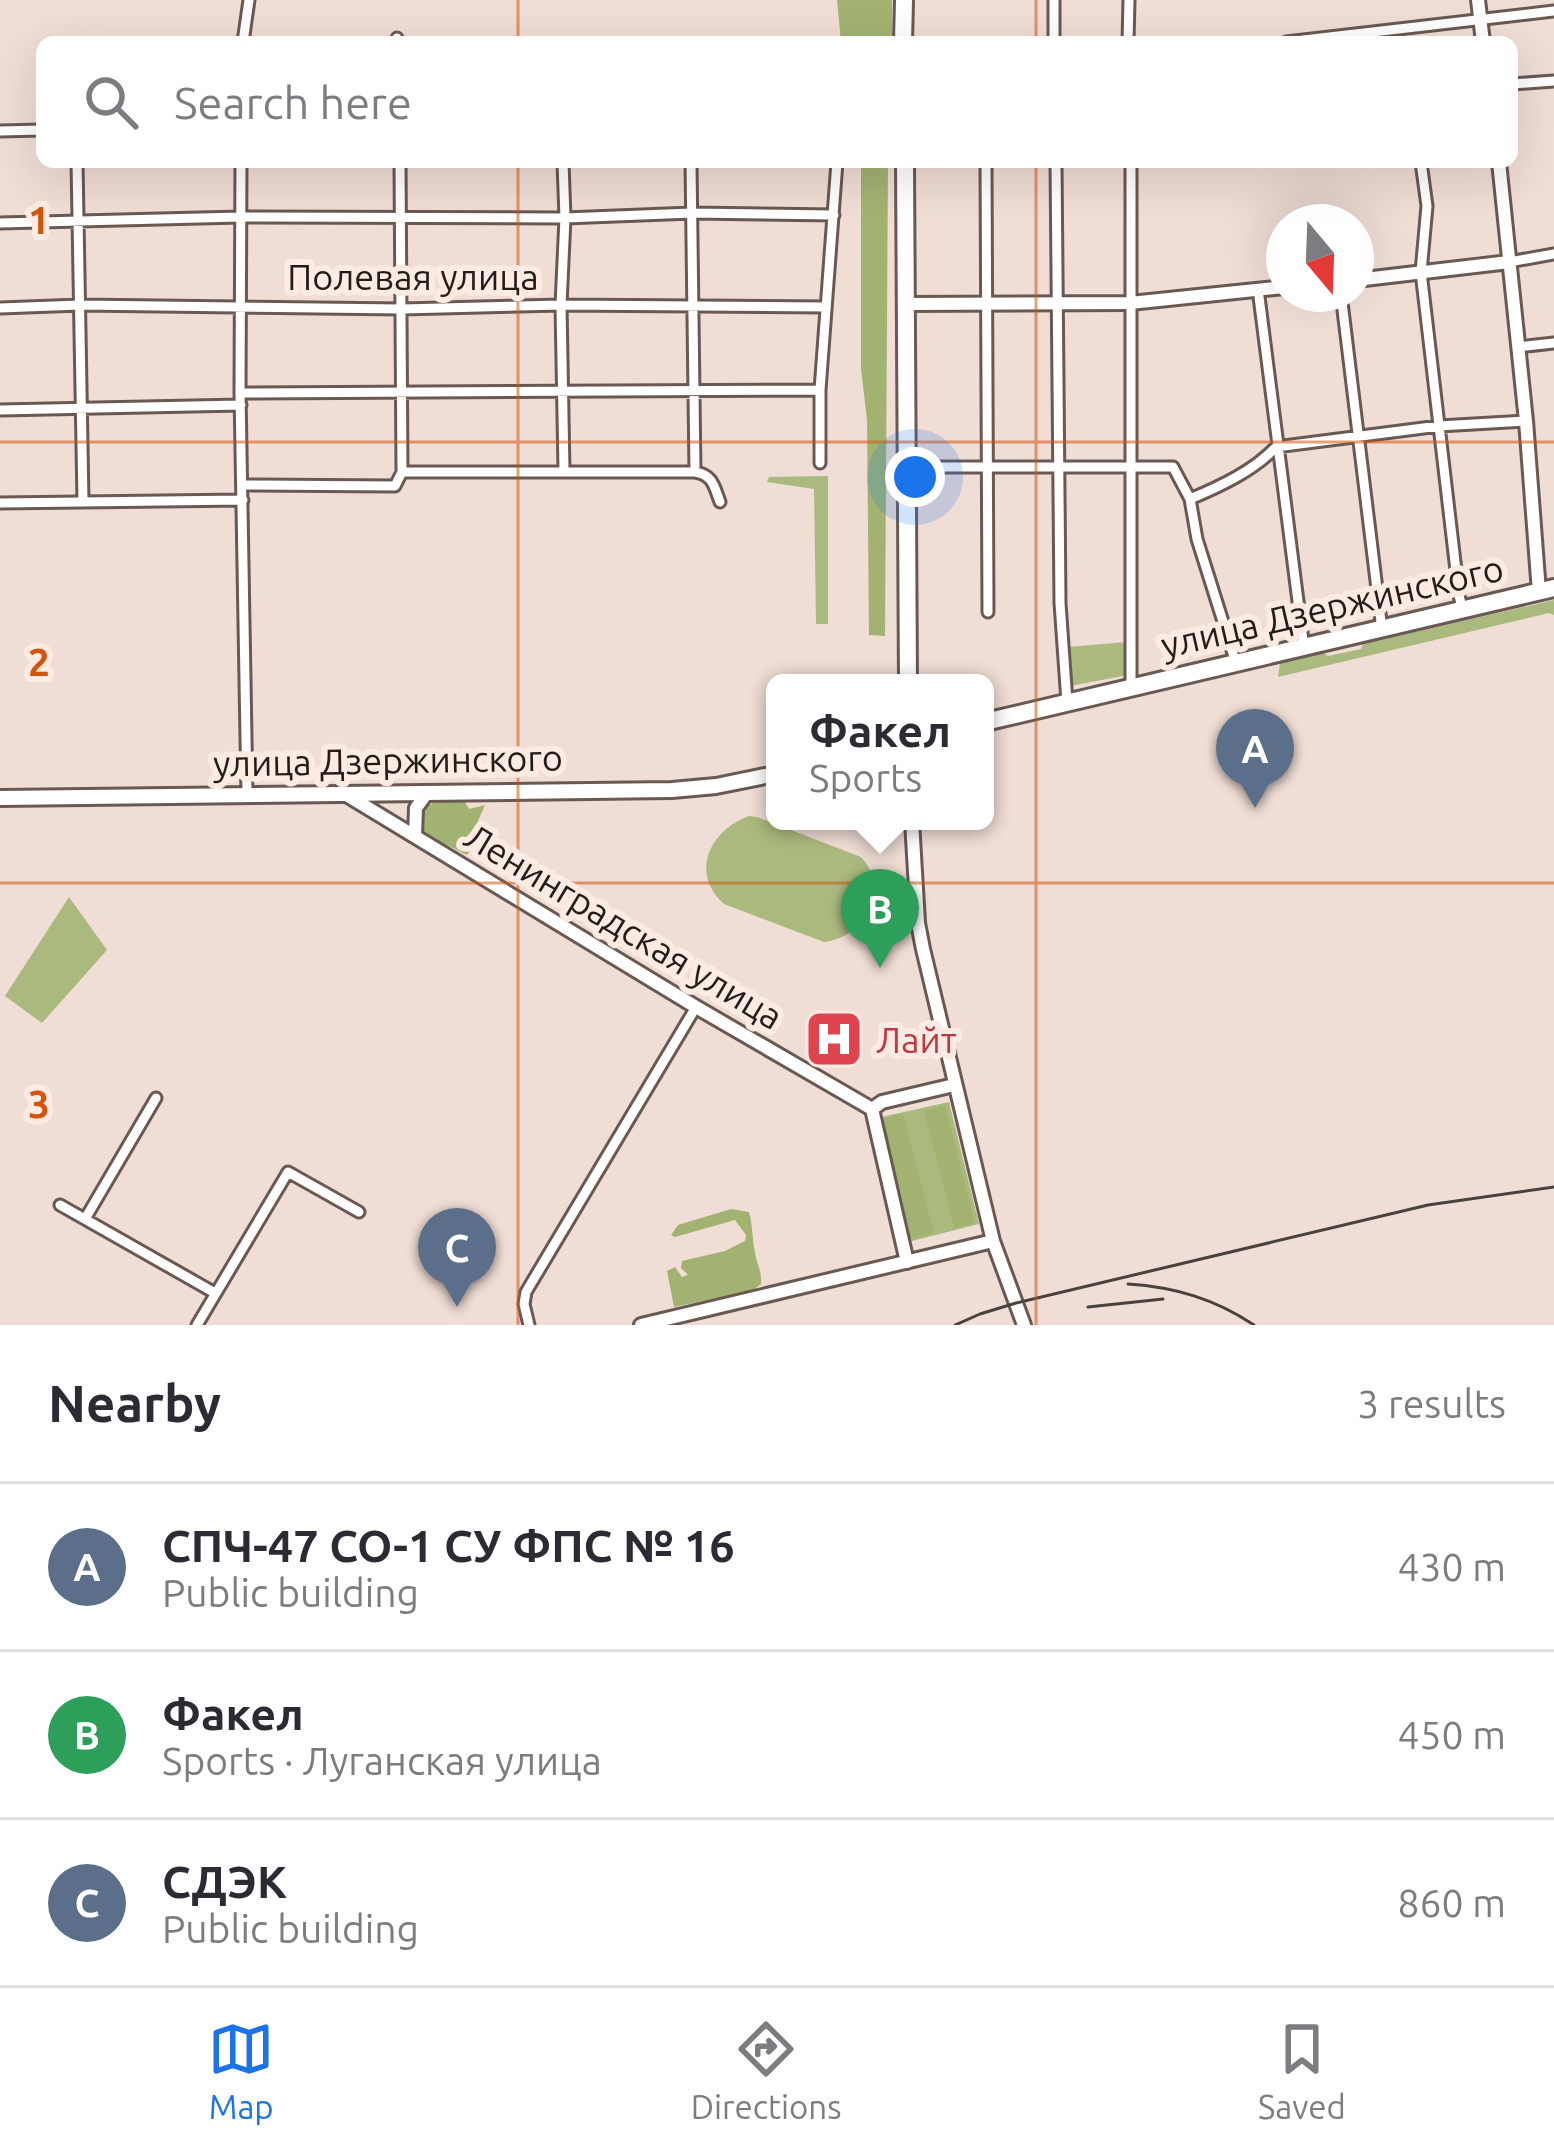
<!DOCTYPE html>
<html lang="en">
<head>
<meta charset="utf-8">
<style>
  :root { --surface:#fff; --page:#f7f7f7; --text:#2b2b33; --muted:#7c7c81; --line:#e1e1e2; --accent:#1a73e8 }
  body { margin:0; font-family:Ubuntu,sans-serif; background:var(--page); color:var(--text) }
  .compass { position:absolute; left:1266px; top:204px; width:108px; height:108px; border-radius:50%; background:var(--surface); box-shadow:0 12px 48px #0002; rotate:161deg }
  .you { position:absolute; left:915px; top:477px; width:42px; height:42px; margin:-30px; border:9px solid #fff; border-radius:50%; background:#1a73e8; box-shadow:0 0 0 18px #1a73e833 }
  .badge { display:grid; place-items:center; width:78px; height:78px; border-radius:50%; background:var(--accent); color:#fff; font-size:39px; font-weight:700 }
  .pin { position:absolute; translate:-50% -99px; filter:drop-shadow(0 3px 6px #0008) }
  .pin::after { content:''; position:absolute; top:63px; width:42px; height:36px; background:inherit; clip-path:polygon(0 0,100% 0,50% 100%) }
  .popup { position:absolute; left:766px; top:674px; width:228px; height:156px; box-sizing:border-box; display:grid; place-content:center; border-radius:18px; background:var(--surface); filter:drop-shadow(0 3px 9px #0005); font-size:39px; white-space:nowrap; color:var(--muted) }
  .popup b { font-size:45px; color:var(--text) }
  .popup::after { content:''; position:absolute; left:50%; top:100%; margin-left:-24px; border:24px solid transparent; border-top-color:var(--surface) }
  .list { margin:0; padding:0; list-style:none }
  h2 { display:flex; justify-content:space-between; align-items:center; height:156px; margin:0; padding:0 48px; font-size:51px }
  h2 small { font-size:39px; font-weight:400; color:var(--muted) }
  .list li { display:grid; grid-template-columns:78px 1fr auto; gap:36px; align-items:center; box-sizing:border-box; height:168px; padding:0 48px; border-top:3px solid var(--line) }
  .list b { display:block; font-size:45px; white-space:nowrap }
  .list p { margin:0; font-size:39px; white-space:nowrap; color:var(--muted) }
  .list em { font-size:39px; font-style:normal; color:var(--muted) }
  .icon { flex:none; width:66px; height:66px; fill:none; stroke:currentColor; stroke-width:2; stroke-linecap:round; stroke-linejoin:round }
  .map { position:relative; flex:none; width:1554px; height:1325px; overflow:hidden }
  .search { position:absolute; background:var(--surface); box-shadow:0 12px 48px #0002; left:36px; right:36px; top:36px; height:132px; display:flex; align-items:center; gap:30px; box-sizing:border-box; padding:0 42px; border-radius:18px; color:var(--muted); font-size:45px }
  .sheet { height:660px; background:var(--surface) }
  nav { display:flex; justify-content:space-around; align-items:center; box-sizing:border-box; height:168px; border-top:3px solid var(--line); background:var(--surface); font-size:33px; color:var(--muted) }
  nav a { display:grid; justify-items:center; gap:6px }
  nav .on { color:var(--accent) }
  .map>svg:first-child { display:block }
  .green { fill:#aaba7e }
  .forest { fill:#a2b371 }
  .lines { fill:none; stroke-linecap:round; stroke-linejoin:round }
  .street-casing { stroke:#695952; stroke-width:15 }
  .secondary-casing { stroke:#695952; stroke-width:18 }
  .primary-casing { stroke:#695952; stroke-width:20 }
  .highway-casing { stroke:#695952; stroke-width:22 }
  .street { stroke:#fff; stroke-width:9 }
  .secondary { stroke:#fff; stroke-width:12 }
  .primary { stroke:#fff; stroke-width:14 }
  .highway { stroke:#fff; stroke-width:16 }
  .rail { stroke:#49413d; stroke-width:3 }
  .grid { fill:none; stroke:#d4530d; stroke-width:3; stroke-opacity:0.55 }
  .labels { text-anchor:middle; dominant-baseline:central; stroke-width:12; stroke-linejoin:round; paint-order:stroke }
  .street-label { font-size:36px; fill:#231d1a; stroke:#fdeae2 }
  .health-label { font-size:36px; fill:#be3a42; stroke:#fdeae2; text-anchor:start }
  .grid-label { font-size:39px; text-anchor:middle; font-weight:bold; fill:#d4530d; stroke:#fdeae2; stroke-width:12; stroke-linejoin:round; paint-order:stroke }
</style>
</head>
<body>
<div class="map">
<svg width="1554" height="1325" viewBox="0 0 1554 1325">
  <rect width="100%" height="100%" fill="#f0ddd5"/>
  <path class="green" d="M828 476V624H816L814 489 767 482 769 477Z
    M1554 600V615L1549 613 1278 677 1280 663 1324 653 1328 656 1361 649 1363 644Z
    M1127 642 1128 675 1070 686 1068 647Z
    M749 816 757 817 861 857C892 890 865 937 824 942L724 904C689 873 710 830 749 816Z
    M69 897 107 950 42 1023 5 996Z
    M949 1102 979 1224 908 1242 877 1118Z"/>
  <path class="forest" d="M837 0H892V42H841Z
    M861 162H888L885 636 869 635 867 420 861 369Z
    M437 801 465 802 469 809 485 805 478 821 481 833 467 855 422 833 421 809Z
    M945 1105 975 1223 954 1228 924 1111Z
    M903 1113 934 1233 910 1239 880 1120Z
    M731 1209 749 1212C753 1226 752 1239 755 1253 757 1265 762 1271 761 1284L752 1291 674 1307 667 1271 675 1267 682 1277 688 1275 681 1268 682 1261 725 1251 745 1241 746 1235 735 1220 675 1237 671 1235 678 1225Z"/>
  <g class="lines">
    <g class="street-casing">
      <path id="street" d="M397 38V42
        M243 42 249 0
        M1054 42V0
        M1128 42 1129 0
        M1286 42 1554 11
        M1512 84 1554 81
        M0 131 42 130
        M77 162 83 502
        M241 162 240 393 247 795
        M400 162 402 472
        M563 162 565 218 561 305 564 471
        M691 162 695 472
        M986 162 988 612
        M1056 162 1060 603 1067 702
        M1131 162V686
        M1421 162 1427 206 1421 272 1459 596 1463 610
        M0 223 240 217 565 218 692 213 834 215
        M1509 262 1554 254
        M1258 289 1304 648
        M1341 294 1382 630
        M0 308 80 305 402 309 561 305 826 307
        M1518 347 1554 343
        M240 393 820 390
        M0 410 241 405
        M820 463V390L837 162
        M907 467H1173L1190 499 1197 539 1236 663
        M243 485 395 486 402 472H695C713 475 714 486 720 502
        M1190 499C1221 486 1253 471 1276 447L1439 426 1526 421
        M0 503 243 500
        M60 1205 215 1293
        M85 1219 156 1098
        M197 1325 288 1172 359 1212
        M529 1325 524 1304 526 1292 696 1007"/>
    </g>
    <g class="secondary-casing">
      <path id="secondary" d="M1478 0 1483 42
        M1499 162 1526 421 1539 592
        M1356 280 1509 262
        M906 304 1130 303 1284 287
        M345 794 696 1007 872 1109
        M912 821 918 923 923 949 993 1241 1024 1325
        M415 836 416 808 427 793
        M872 1109 907 1262
        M872 1109 882 1102 954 1085
        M641 1325 993 1241"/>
    </g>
    <g class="primary-casing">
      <path id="primary" d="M0 798 672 790 716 786 775 774"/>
    </g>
    <g class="highway-casing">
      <path id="highway" d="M903 42 904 0
        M905 162 908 683
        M985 722 1554 588"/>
    </g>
    <use href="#street" class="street"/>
    <use href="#secondary" class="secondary"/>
    <use href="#primary" class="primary"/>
    <use href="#highway" class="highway"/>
    <path class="rail" d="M1128 1284C1175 1287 1215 1299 1254 1325
      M1088 1307 1163 1299
      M955 1325 980 1314 1016 1303 1428 1205 1554 1187"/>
  </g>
  <path class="grid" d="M518 0V42M1036 0V42M518 162V1325M1036 162V1325M0 442H1554M0 883H1554"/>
  <defs>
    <g id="hospital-square" transform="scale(3)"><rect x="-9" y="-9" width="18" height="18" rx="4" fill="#e0444e" stroke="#fdeae2"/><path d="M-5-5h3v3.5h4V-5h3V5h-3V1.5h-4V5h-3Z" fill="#fff"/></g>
  </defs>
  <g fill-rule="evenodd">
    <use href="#hospital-square" x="834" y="1039"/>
  </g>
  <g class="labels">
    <g class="street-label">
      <text x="413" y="276">Полевая улица</text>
      <text transform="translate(1332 606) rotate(-13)">улица Дзержинского</text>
      <text transform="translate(388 760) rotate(-1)">улица Дзержинского</text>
      <text transform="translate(624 926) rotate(31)">Ленинградская улица</text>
    </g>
    <g class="health-label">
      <text x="876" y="1039">Лайт</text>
    </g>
  </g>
  <g class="grid-label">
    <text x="39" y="234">1</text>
    <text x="39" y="676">2</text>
    <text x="39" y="1118">3</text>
  </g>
</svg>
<svg class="compass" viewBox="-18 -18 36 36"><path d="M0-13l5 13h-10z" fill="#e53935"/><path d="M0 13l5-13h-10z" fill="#7c7c81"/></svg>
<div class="you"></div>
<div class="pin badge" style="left:1255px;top:808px;background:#5c6f8a">A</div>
<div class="pin badge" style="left:880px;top:968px;background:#2e9e5b">B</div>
<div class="popup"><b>Факел</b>Sports</div>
<div class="pin badge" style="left:457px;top:1307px;background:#5c6f8a">C</div>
<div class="search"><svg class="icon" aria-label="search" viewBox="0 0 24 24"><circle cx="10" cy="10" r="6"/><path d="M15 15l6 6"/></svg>Search here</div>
</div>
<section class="sheet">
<h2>Nearby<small>3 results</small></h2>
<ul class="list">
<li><span class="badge" style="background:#5c6f8a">A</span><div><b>СПЧ-47 СО-1 СУ ФПС № 16</b><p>Public building</p></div><em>430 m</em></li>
<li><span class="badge" style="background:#2e9e5b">B</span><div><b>Факел</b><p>Sports · Луганская улица</p></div><em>450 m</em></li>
<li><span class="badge" style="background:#5c6f8a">C</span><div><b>СДЭК</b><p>Public building</p></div><em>860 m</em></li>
</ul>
</section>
<nav>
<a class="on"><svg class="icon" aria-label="map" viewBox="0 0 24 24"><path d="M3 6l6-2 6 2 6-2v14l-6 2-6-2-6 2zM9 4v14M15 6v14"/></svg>Map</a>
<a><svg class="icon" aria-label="directions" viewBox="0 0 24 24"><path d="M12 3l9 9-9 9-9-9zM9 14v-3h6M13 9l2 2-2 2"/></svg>Directions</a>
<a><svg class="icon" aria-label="saved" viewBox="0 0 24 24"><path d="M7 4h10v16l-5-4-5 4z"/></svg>Saved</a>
</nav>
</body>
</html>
